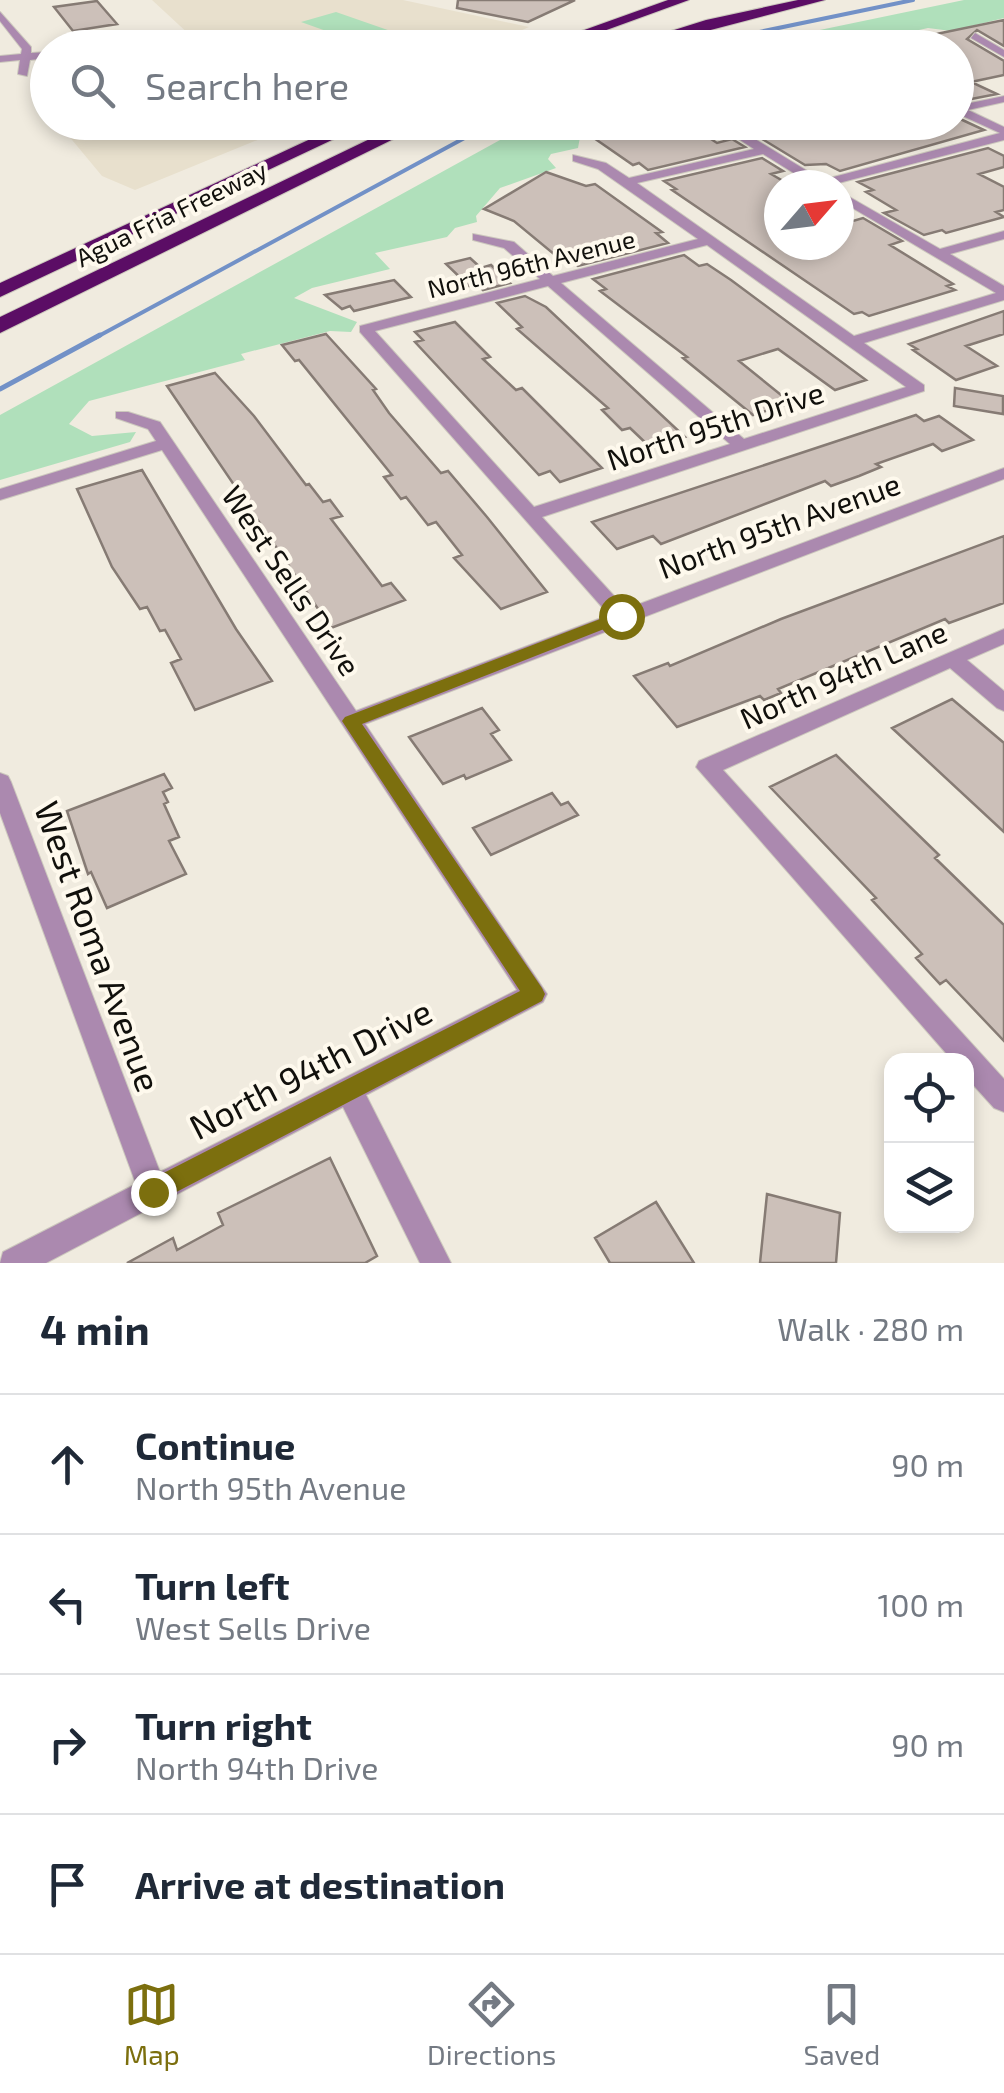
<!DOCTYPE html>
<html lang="en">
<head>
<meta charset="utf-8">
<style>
  :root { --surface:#fff; --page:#f6f6f7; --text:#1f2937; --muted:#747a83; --line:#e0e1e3; --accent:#7c6f0e }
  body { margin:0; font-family:"Exo 2",sans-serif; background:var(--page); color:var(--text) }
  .controls { position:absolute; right:30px; bottom:30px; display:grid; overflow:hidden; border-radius:20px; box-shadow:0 5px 15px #0003 }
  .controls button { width:90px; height:90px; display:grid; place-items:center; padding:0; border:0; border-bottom:2px solid var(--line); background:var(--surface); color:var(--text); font:50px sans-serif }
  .compass { position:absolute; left:764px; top:170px; width:90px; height:90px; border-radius:50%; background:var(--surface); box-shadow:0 5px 15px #0003; rotate:62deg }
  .stop { position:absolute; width:30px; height:30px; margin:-22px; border:8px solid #7c6f0e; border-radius:50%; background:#fff }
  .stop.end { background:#7c6f0e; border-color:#fff; box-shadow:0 2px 10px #0008 }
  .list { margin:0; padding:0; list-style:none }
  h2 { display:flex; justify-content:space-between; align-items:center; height:130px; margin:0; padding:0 40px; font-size:42px }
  h2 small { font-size:32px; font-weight:400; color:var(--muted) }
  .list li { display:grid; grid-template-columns:65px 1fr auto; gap:30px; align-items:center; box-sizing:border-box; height:140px; padding:0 40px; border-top:2px solid var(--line) }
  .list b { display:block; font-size:38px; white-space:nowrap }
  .list p { margin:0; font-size:32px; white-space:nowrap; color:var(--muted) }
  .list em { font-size:32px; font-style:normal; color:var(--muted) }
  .icon { flex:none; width:55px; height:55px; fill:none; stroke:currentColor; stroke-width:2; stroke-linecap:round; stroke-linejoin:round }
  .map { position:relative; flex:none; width:1004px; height:1263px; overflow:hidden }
  .search { position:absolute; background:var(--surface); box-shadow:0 5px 15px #0003; left:30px; right:30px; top:30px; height:110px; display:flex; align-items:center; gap:25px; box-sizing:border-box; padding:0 35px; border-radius:55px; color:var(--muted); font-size:38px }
  .sheet { height:690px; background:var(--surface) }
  nav { display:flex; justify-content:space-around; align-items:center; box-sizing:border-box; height:140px; border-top:2px solid var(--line); background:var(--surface); font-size:28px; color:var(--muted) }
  nav a { display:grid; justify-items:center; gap:5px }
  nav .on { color:var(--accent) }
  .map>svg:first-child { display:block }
  .built { fill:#e8e0cd }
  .green { fill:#b0e0bb }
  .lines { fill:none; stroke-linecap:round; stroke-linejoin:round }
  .stream-far1 { stroke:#7291c7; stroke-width:4 }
  .stream { stroke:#7291c7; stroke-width:5 }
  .building { fill:#ccc0b9; stroke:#867b74; stroke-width:2.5 }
  .minor-casing { stroke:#ccc8bd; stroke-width:2 }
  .motorway-casing { stroke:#ccc8bd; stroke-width:2 }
  .minor { fill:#ab89af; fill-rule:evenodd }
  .motorway { fill:#5b0d65; fill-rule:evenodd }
  .route { fill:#7c6f0e }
  .labels { text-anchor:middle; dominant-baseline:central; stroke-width:8; stroke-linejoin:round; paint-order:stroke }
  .far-street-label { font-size:25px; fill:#11100c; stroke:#fef9ed }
  .street-label { font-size:30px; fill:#11100c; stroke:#fef9ed }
  .near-street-label { font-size:35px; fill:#11100c; stroke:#fef9ed }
</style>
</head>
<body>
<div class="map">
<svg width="1004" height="1263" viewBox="0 0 1004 1263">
  <rect width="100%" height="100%" fill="#f0ebdf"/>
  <path class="built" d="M152 0H403L529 27 483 47H156L192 37Z
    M58 123H299L135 190 102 176Z"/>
  <path class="green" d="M964 0H1004V18L951 31 928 28 843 47 733 48Z
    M336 12 405 36 371 47 301 22Z
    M531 123H630L580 137 578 148 551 154 548 159 556 168 500 188 476 216 477 222 455 228 447 237 375 253 390 269 312 288 294 298 357 322 351 332 330 331 241 354 245 360 89 401 69 424 92 436 136 432 130 442 0 480V415Z"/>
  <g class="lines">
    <path class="stream-far1" d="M682 48 913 0
      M95 338 494 122"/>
    <path class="stream" d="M0 389 100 335"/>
  </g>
  <path class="building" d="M458 0H575L528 22 457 8Z
    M97 1 117 24 73 31 54 7Z
    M1004 20V46L977 30 967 39 1004 61V75L971 82 997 94 956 102V48H930L912 39Z
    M956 117 984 130 840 171 826 164 805 165 754 134 771 130 757 122H956Z
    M619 122H685L717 143 732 139 745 147 648 170 639 163 633 165 591 136 619 128Z
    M988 148 1004 156V167L979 174 1004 187V210L996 212 1004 217 946 233 942 230 924 235 884 213 896 210 866 192 873 190 858 182Z
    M762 158 783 171 771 174 790 185H779V245H839V225L863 218 902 241 890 245 953 284 947 286 955 290 869 316 862 312 854 314 672 190 676 189 664 181Z
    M546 172 586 186 595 184 662 232 656 233 668 243 578 266 573 262 566 264 514 221 484 209Z
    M684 255 699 266 707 264 731 280 866 380 835 390 778 349 739 361 791 403 753 415 683 358 687 357 600 291 606 289 593 279Z
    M470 258 481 268 491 265 510 283 483 290 477 284 469 286 446 264Z
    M394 280 411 297 354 311 350 306 342 309 325 295Z
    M525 296 546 307 685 437 651 448 630 428 622 430 602 410 608 408 517 329 522 327 497 303Z
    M1004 311V334L966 346 997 366 956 380 913 350 917 349 909 344Z
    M455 322 490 357 483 359 516 390 522 388 602 468 560 482 550 471 539 475 415 342 423 340 415 332Z
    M326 334 376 389 373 390 389 413 441 473 448 471 487 517 547 592 501 609 454 558 462 555 436 522 428 525 406 497 401 499 384 477 392 475 299 360 295 361 282 345Z
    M215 373 254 416 306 485 309 484 323 502 330 500 342 516 331 519 382 586 391 583 405 600 331 628 167 386Z
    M955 388 1003 396V414L954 406Z
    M916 415 924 421 939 416 973 440 942 451 933 444 876 464 881 467 859 476 831 486 825 481 661 544 653 536 617 549 592 522Z
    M142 470 236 629 272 681 195 710 171 663 181 659 165 630 160 631 147 607 140 609 112 567 77 489Z
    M1004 536V603L949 623 945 619 778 689 781 693 764 700 760 696 677 727 634 676 668 663 670 666 781 619Z
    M952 699 1004 743V832L892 728Z
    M482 708 499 730 491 734 511 760 466 779 464 775 443 784 409 737Z
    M836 755 939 855 935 858 1004 925V1041L946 980 940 984 916 958 922 954 872 900 876 898 770 787Z
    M164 774 172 788 163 792 168 802 164 804 179 837 169 841 186 874 107 908 91 872 88 874 67 811Z
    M552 793 561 805 568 802 578 815 491 855 473 828Z
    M330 1158 377 1256 365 1263H127L173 1238 177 1250 223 1225 218 1213Z
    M767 1194 840 1213 836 1263H760Z
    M656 1202 694 1263H610L595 1238Z"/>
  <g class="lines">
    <g class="minor-casing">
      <path id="minor" d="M0 12 31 47V53L48 52V58L30 60 27 76 18 74 20 60 0 62V56L21 54 22 49 0 21Z
        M975 33 1004 50V57L971 38Z
        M131 45H179L184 48H126Z
        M1004 96V102L968 110 1004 127V140L831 185H813L763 154 637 183 854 336 996 293 839 200V191L940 249 1004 231V239L950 254 1004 286V300L864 343 924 385V391L542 517 626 609 1004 468V479L365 724 547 994 543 1002 366 1095 451 1263H420L343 1107 46 1263H0L3 1252 136 1184 0 813V773L8 776 11 782 160 1172 517 990 162 450 0 500V489L156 441 148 429 116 418V412H128L160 422 356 711 609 615 360 332V326L540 279 504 248 473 240V234L514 242 553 276 698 239 598 169 573 161V155L606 163 629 178 754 149 717 125 727 122 822 180 1000 133 956 113V106ZM707 245 906 387 744 439 561 283ZM548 286 730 444 534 507 375 331Z
        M1004 629V644L967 660 1004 691V711L997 708 950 668 723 770 1004 1079V1112L994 1108 966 1077V1060H952L696 767 699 761Z"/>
    </g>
    <g class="motorway-casing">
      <path id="motorway" d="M668 0H689L557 48H534Z
        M798 0H825L642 48H617L706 20Z
        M347 122H370L0 297V283Z
        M405 122H428L0 333V317Z"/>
    </g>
    <use href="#minor" class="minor"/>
    <use href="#motorway" class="motorway"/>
  </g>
  <path class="route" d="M621 611 627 612V620L362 724 542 988 545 994 542 1001 161 1200 153 1203 144 1200 141 1192 144 1183 520 991 342 721 345 717Z"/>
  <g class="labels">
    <g class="far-street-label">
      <text transform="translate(171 213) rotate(-26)">Agua Fria Freeway</text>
      <text transform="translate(531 263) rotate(-14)">North 96th Avenue</text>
    </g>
    <g class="street-label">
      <text transform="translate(715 425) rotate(-18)">North 95th Drive</text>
      <text transform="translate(779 525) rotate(-20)">North 95th Avenue</text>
      <text transform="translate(292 580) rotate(56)">West Sells Drive</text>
      <text transform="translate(843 674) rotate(-24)">North 94th Lane</text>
    </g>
    <g class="near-street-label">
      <text transform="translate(99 946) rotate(70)">West Roma Avenue</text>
      <text transform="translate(310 1068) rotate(-27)">North 94th Drive</text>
    </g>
  </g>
</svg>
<div class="controls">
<button><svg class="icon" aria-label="locate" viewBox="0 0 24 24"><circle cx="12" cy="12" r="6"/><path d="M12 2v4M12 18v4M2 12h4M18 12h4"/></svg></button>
<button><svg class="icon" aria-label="layers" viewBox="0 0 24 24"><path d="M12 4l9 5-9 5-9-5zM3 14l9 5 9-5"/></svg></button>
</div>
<svg class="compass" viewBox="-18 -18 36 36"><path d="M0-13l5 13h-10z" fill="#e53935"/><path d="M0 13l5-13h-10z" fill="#747a83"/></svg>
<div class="stop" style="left:621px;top:616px"></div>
<div class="stop end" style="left:153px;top:1192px"></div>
<div class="search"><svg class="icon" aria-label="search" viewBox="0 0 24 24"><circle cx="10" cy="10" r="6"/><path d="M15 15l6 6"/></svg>Search here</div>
</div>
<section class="sheet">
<h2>4 min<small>Walk · 280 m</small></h2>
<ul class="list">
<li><svg class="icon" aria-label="ahead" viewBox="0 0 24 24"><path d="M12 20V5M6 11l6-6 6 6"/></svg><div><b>Continue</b><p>North 95th Avenue</p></div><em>90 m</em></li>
<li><svg class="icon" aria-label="left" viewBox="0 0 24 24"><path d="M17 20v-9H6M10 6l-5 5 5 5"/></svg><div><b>Turn left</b><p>West Sells Drive</p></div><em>100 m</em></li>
<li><svg class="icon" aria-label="right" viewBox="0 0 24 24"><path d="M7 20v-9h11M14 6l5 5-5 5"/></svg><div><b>Turn right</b><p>North 94th Drive</p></div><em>90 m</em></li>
<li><svg class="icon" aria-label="arrive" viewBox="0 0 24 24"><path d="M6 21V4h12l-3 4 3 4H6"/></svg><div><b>Arrive at destination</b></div></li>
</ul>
</section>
<nav>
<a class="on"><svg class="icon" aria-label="map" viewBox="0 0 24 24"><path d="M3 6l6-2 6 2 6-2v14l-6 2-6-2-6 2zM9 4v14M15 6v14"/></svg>Map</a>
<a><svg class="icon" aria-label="directions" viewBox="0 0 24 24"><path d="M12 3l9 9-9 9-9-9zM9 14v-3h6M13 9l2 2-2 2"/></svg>Directions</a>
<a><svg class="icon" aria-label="saved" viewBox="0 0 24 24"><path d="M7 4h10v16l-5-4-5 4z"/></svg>Saved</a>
</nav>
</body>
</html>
